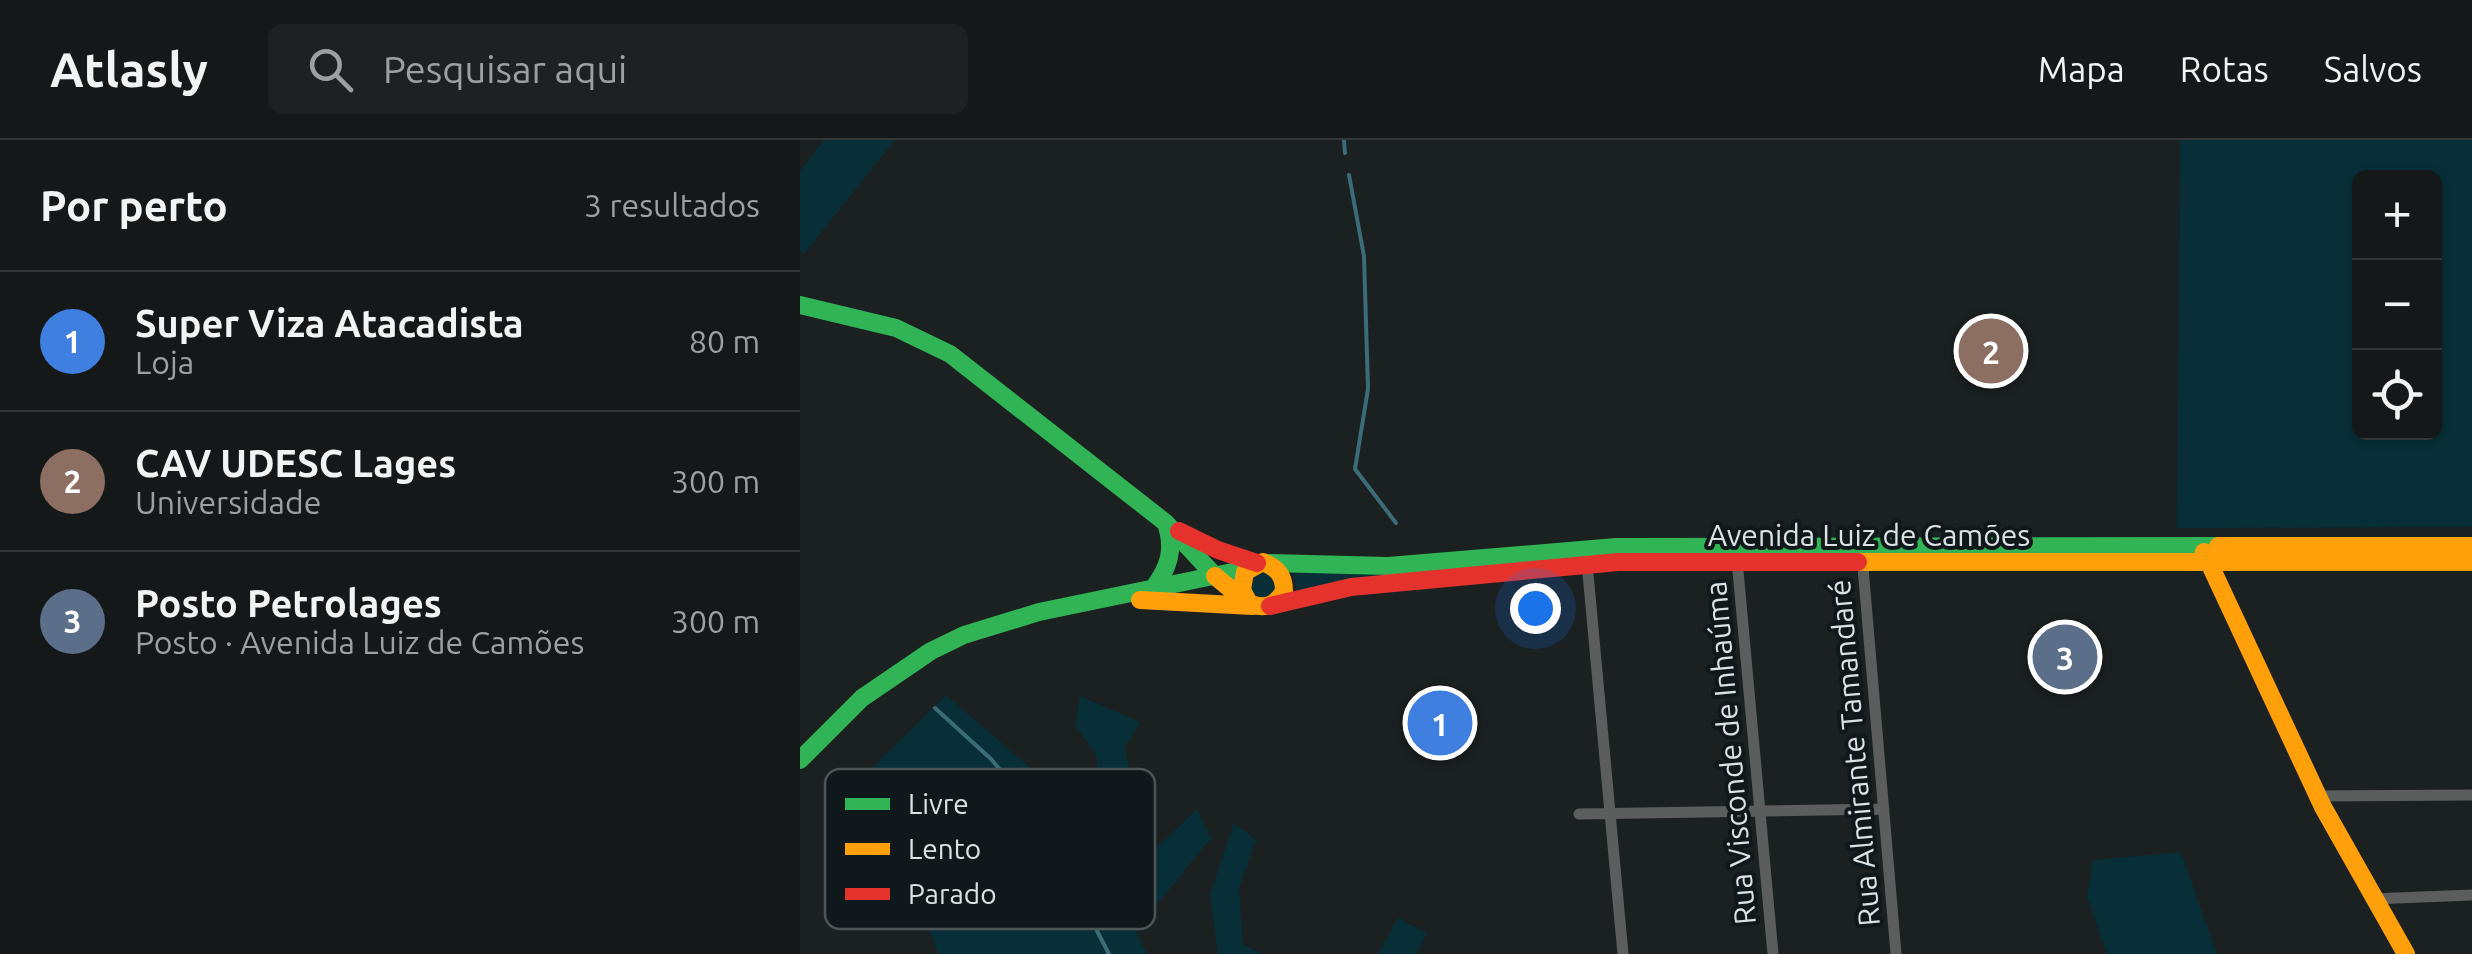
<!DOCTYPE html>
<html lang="pt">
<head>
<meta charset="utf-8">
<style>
  :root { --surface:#141819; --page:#1d2122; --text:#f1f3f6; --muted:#9da0a2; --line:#333738; --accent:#999fa0 }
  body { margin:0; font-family:Ubuntu,sans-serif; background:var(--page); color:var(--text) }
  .controls { position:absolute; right:30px; top:30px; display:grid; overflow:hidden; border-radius:15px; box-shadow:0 2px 8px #0004 }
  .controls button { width:90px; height:90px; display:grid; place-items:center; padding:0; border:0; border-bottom:2px solid var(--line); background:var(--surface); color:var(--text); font:50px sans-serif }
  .you { position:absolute; left:735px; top:468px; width:35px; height:35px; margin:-25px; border:8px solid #fff; border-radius:50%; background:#1a73e8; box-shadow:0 0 0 15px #1a73e833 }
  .badge { display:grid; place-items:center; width:65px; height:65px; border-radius:50%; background:var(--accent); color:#fff; font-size:32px; font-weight:700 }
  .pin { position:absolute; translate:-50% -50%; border:5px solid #fff; box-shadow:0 2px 10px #0006 }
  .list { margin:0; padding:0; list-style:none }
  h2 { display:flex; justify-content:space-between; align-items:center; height:130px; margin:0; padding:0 40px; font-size:42px }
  h2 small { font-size:32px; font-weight:400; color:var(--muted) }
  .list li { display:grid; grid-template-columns:65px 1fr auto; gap:30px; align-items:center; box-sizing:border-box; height:140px; padding:0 40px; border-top:2px solid var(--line) }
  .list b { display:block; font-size:38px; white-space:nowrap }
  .list p { margin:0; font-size:32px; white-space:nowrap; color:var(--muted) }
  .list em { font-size:32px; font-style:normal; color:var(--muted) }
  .icon { flex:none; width:55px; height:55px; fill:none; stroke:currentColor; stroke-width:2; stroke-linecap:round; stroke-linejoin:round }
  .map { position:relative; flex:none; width:1672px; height:814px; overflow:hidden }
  header { display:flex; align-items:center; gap:60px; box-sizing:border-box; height:140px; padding:0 50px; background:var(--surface); border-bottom:2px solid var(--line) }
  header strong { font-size:48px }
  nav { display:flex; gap:55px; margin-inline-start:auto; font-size:35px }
  .search { width:700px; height:90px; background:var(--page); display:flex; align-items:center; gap:25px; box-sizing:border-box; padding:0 35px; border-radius:15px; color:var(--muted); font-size:38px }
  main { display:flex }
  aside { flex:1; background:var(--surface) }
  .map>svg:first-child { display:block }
  .green { fill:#082f37; fill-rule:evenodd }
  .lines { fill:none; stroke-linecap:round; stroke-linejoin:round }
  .stream { stroke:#3b6c77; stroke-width:4 }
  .street { stroke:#5c5e5e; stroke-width:11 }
  .fast { stroke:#30b455; stroke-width:18 }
  .slow { stroke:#ff9f0a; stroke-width:18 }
  .jam { stroke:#e5322d; stroke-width:18 }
  .labels { text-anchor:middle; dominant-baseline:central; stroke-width:8; stroke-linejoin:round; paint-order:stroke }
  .street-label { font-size:30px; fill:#dde3e5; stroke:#0f181a }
  .key { fill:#0f181a; stroke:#4d5557; stroke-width:2.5 }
  .key-label { font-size:28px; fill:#dde3e5 }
</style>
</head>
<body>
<header>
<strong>Atlasly</strong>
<div class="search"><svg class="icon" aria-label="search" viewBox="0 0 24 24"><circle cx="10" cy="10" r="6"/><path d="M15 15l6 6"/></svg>Pesquisar aqui</div>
<nav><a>Mapa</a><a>Rotas</a><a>Salvos</a></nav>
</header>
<main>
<aside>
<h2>Por perto<small>3 resultados</small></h2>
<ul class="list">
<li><span class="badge" style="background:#3f7fe0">1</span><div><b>Super Viza Atacadista</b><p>Loja</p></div><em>80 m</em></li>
<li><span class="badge" style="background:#8d6e63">2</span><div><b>CAV UDESC Lages</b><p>Universidade</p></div><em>300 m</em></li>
<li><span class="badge" style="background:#5c6f8a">3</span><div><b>Posto Petrolages</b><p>Posto · Avenida Luiz de Camões</p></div><em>300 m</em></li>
</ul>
</aside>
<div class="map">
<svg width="1672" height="814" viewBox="0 0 1672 814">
  <rect width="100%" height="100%" fill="#1b2021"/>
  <path class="green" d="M24 0H95L4 114 0 111V31Z
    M1380 0H1672V387L1377 388ZM1560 38H1634V292H1560Z
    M775 416 497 454 493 433H585Z
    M450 446a13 13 0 1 1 26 0a13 13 0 1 1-26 0Z
    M146 555 268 660 271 715 305 725 296 615 275 585 280 556 340 582 325 608 345 719 397 669 411 698 336 791 347 814H138L112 740 35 664Z
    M434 683 456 700 439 749 443 804 461 814H418L410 755Z
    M1381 712 1417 814H1307L1287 756 1293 720Z
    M598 778 627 793 617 814H578Z"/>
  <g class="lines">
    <path class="stream" d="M544 0 545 13
      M549 35 564 116 568 249 555 329 596 383
      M135 568 191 619 234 670 309 814"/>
    <path class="street" d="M1062 416 1096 814
      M937 420 973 814
      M787 423 823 814
      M1516 656 1672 655
      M779 674 1084 669
      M1572 759 1672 755"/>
    <path class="fast" d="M0 165 96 188 150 214 366 383 415 436
      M469 423 588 426 816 407 1418 406
      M352 450C369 428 375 410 366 383
      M0 620 62 558 131 511 164 495 239 472 447 429"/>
    <path class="slow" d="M1418 406H1672
      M1404 412 1523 667 1606 814
      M1058 422H1672
      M415 436 445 461C461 470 475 468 484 451 484 435 477 428 463 422L445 432 442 450 449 463
      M340 460 453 466"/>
    <path class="jam" d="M379 391 418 410 457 423
      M470 466 551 447 818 422H1058"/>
  </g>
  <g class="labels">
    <g class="street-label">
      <text x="1069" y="395">Avenida Luiz de Camões</text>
      <text transform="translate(930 613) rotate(-95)">Rua Visconde de Inhaúma</text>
      <text transform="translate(1054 613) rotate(-95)">Rua Almirante Tamandaré</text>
    </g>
  </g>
  <rect x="25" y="629" width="330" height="160" rx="15" class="key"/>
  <rect x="45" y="658" width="45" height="12" fill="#30b455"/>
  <rect x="45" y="703" width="45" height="12" fill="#ff9f0a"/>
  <rect x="45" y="748" width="45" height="12" fill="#e5322d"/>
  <g class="key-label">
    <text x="108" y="674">Livre</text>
    <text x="108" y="719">Lento</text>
    <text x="108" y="764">Parado</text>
  </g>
</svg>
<div class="controls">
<button>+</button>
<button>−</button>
<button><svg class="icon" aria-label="locate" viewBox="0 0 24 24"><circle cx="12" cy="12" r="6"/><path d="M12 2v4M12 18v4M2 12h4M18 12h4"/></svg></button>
</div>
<div class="you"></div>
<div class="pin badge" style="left:640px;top:583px;background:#3f7fe0">1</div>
<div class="pin badge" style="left:1191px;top:211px;background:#8d6e63">2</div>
<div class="pin badge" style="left:1265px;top:517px;background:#5c6f8a">3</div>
</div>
</main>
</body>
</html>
